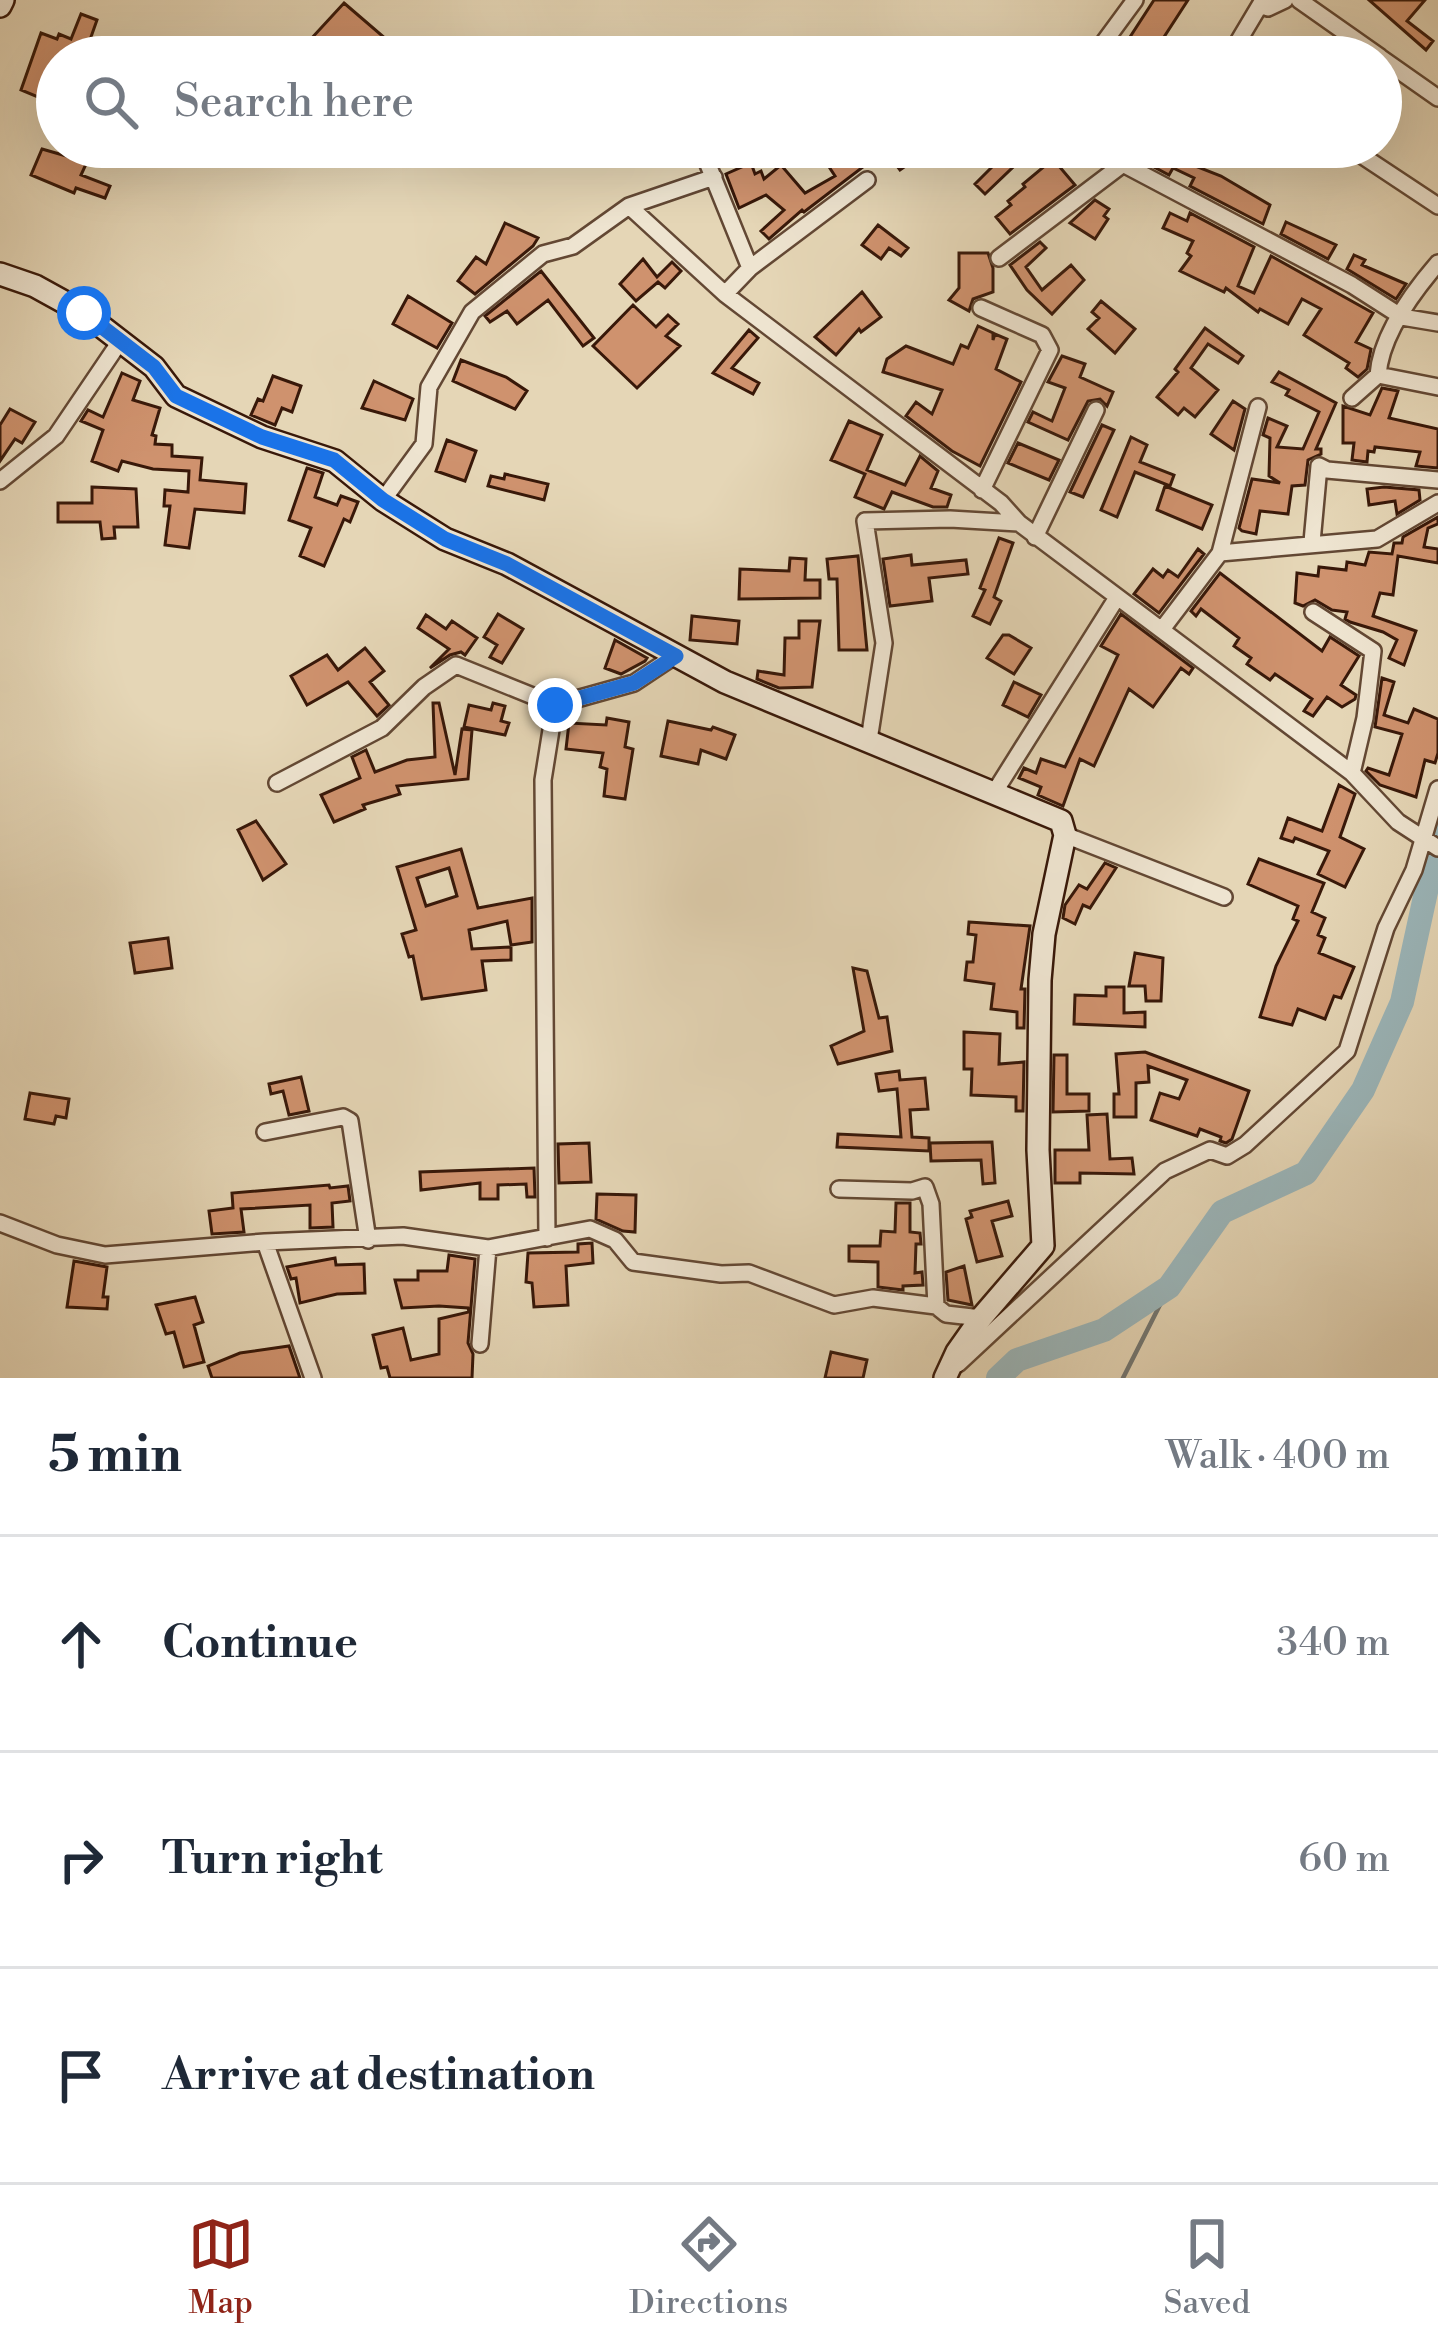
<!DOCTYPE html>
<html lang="en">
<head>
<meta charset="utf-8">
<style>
  :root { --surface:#fff; --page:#f2f2f3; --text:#1f2937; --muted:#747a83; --line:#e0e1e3; --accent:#8f2418 }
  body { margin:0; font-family:"Libre Bodoni",serif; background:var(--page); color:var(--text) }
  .stop { position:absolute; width:36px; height:36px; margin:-27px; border:9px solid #1a73e8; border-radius:50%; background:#fff }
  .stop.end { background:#1a73e8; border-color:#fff; box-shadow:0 3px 12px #0008 }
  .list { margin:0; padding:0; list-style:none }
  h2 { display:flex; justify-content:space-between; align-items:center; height:156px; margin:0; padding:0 48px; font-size:51px }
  h2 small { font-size:39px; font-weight:400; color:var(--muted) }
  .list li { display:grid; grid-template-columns:78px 1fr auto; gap:36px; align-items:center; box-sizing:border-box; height:216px; padding:0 48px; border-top:3px solid var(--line) }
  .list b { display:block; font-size:45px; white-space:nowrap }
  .list em { font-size:39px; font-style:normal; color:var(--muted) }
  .icon { flex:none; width:66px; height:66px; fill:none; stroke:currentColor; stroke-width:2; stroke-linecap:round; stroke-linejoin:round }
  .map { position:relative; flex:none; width:1438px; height:1378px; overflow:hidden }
  .search { position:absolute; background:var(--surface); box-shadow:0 12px 48px #0002; left:36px; right:36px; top:36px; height:132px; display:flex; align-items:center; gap:30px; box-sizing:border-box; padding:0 42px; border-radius:66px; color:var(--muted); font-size:45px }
  .sheet { height:804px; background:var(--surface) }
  nav { display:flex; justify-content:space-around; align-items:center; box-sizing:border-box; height:168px; border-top:3px solid var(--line); background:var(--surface); font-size:33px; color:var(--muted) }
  nav a { display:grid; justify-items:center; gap:6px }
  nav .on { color:var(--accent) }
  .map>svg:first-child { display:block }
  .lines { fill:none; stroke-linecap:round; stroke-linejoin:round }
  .stream { stroke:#737773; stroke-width:4.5 }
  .river { stroke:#9bb6ba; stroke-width:24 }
  .building { fill:#cf926e; stroke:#381809; stroke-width:3; fill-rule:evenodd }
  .street-casing { stroke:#634834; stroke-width:20 }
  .secondary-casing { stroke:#381809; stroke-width:26 }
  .street { stroke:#eee4d0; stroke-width:15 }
  .secondary { stroke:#eee4d0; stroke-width:21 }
  .route { stroke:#1a73e8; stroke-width:15 }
</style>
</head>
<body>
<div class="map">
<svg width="1438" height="1378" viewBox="0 0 1438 1378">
  <rect width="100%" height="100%" fill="#e5d6b6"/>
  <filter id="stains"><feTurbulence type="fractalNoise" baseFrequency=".00167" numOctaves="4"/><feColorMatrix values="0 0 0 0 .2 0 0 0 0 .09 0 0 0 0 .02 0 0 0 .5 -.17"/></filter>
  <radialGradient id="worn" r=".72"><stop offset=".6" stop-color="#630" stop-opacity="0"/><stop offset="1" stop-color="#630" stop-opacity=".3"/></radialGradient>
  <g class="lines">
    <path class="stream" d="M1123 1378 1169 1287"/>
    <path class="river" d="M998 1378 1017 1360 1104 1330 1169 1287 1222 1212 1306 1173 1363 1090 1402 1002 1438 837"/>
  </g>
  <path class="building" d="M1154 0H1188L1151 57H1117Z
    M1369 0H1425L1407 21 1433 41 1426 50Z
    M344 3 386 39 374 57 341 40 328 56 309 41Z
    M81 14 97 20 91 37 110 45 112 40 152 57H57V86L50 102 21 90 41 33 57 39 59 34 71 39Z
    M816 147H831L844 166 871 147H898L910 163 900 170 885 150 804 212 802 210 769 239 761 231 784 210 766 195 739 208 726 174 751 163 755 174 761 171 764 179 781 165 805 193 835 176Z
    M1012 147H1034L985 194 975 184Z
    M1147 147 1221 176 1270 205 1263 224 1190 186 1194 178 1173 168 1169 175 1141 160Z
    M42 149 87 162 81 175 110 186 105 198 76 188 74 193 31 175Z
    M1053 159 1075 185 1010 234 996 217 1011 205 1008 201 1025 187 1023 184Z
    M1095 200 1109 209 1104 216 1108 219 1095 239 1070 223Z
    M1170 213 1187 221 1190 213 1254 247 1238 286 1254 293 1271 256 1373 313 1356 342 1371 349 1367 369 1358 377 1346 368 1349 363 1304 335 1321 309 1302 299 1288 324 1260 309 1258 312 1226 288 1224 292 1180 271 1191 256 1187 253 1193 241 1163 228Z
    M1286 222 1336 245 1328 259 1281 234Z
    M505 223 538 238 533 246 475 294 458 281 476 257 486 264Z
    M878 225 908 248 901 256 889 248 881 259 862 245Z
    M1040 242 1046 248 1026 267 1042 290 1071 265 1084 280 1052 314 1027 290 1010 265Z
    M959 253H988L993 268V292L973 299 969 311 949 300 959 288Z
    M1354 255 1365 260 1362 265 1406 284 1396 299 1347 269Z
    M643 259 657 277 672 262 681 271 665 288 658 282 636 301 620 284Z
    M541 271 594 338 583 346 548 300 517 324 507 311 490 322 485 316Z
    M862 292 881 317 861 332 859 329 836 355 815 337Z
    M408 296 452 323 437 348 393 324Z
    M1101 301 1135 329 1115 353 1088 329 1099 318 1092 312Z
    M633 305 656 327 668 315 678 324 666 336 680 346 637 388 593 346Z
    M978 326 993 333V340L995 334 1007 339 996 369 1021 382 980 466 952 451 906 416 916 402 932 414 942 390 883 372 887 359 906 346 953 364 961 345 968 348Z
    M1205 328 1243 356 1238 363 1208 344 1191 368 1218 390 1195 417 1184 408 1178 415 1157 397 1178 372 1175 369Z
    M749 330 758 338 732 368 759 383 753 394 713 373Z
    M1062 356 1085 364 1080 377 1113 392 1107 406 1100 399 1088 401 1068 440 1028 422 1033 412 1052 421 1065 388 1048 382Z
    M461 360 506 377 527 391 515 409 453 381Z
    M1279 372 1336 403 1316 449H1321V454L1308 460 1305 485 1292 486 1288 514 1260 511 1256 534 1242 531 1239 528 1252 479 1280 483 1269 476 1270 438 1263 435 1268 418 1287 426 1277 447 1303 449 1319 412 1286 395 1289 390 1272 382Z
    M122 373 140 381 133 400 160 408 152 435 156 436 155 444 172 445V456L202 458 200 480 246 484 244 513 195 509 189 548 165 545 170 506H164L165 490 188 492 189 471 153 469 122 461 118 471 92 461 103 430 81 421 88 410 103 417Z
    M273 376 301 386 292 412 282 408 275 425 251 415 258 399 263 401Z
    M374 381 413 399 405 420 362 408Z
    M1382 388 1398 391 1389 418 1438 429V468L1416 466 1420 452 1375 447 1374 452 1368 451 1367 462 1352 460 1354 443H1343V406L1370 415Z
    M1233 401 1245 409 1234 450 1211 434Z
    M10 409 35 422 22 443 15 439 0 461V425Z
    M849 421 882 435 867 470 905 485 920 456 938 471 931 488 951 495 947 507H933L892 492 884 509 855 497 865 474 831 460Z
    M1102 425 1114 430 1083 497 1070 492Z
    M1131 437 1147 445 1140 462 1174 475 1170 486 1135 472 1117 517 1101 510Z
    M447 440 476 451 465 481 436 471Z
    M1018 443 1059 460 1049 480 1008 463Z
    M307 468 323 473 315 497 337 505 341 496 358 502 350 522 344 519 324 566 300 556 311 528 289 520Z
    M505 474 548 484 544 500 488 486 491 476 504 479Z
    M1165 486 1212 505 1202 529 1157 510Z
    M92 487 136 489 138 527H114L115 538 102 539 100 522H58V503H92Z
    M1384 487 1419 490 1420 500 1397 514 1395 501 1369 505 1367 489Z
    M1438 517V524L1428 528 1424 547 1438 549V563L1398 556 1393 595 1380 593 1373 616 1416 631 1404 665 1389 658 1397 640 1383 632 1350 622 1345 619 1347 612 1332 610 1315 600 1303 606 1295 603 1297 573 1318 576 1319 567 1346 570 1347 562 1365 565 1369 552 1392 554 1394 543H1402L1403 537Z
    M999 538 1013 543 994 597 1001 601 990 624 973 616 985 590 980 588Z
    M1198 549 1204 554 1159 613 1134 594 1153 569 1163 577 1168 570 1178 577Z
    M911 555 912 565 966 560 968 574 929 578 932 601 890 606 883 559Z
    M858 556 867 650H839L837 579H829L827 559Z
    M790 558 806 559 805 580H820V598L739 599 740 569 789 571Z
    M1220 573 1322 651 1330 637 1359 656 1341 685 1356 695 1355 699 1342 707 1327 697 1313 716 1304 711 1312 699 1275 674 1270 680 1247 664 1251 658 1234 646 1239 638 1201 609 1196 616 1191 611Z
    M498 614 523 629 502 663 490 657 497 645 484 637Z
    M1121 614 1193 668 1189 674 1181 668 1153 707 1129 689 1094 766 1080 759 1063 806 1038 795 1041 787 1019 778 1024 768 1036 773 1041 759 1065 767 1118 655 1101 646Z
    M426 615 446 629 452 621 477 638 465 655 461 652 450 655 430 668 449 649 418 628Z
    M692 616 739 621 737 644 690 640Z
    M799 621H820L812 687 779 688 757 679 758 671 784 675 785 638H799Z
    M1003 635H1009L1031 648 1014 674 987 658Z
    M615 640 647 658 645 661 621 674 605 668Z
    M365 648 384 671 370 682 389 705 377 716 348 682 307 705 291 676 327 655 338 670Z
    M1382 678 1394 682 1384 715 1408 723 1414 709 1438 719V753L1435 763 1425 760 1416 797 1380 785 1366 771 1368 768 1389 775 1402 734 1375 727Z
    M1014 682 1041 695 1028 717 1003 705Z
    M433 703H439L455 775 462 729 472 730 468 779 397 786 400 794 363 805 365 809 334 822 321 795 360 778 352 757 366 750 375 772 407 760 435 757Z
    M493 703 505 706 501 721 509 723 505 735 464 727 469 705 491 710Z
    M607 718 629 722 625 747 633 749 625 799 604 796 607 769 600 767 603 753 566 749 569 723 606 725Z
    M668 721 711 730 713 727 735 735 726 759 701 750 698 764 661 756Z
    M1339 785 1355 794 1340 837 1364 849 1345 887 1318 874 1329 851 1295 838 1293 842 1281 838 1288 818 1322 831Z
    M256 821 286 864 263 880 238 830Z
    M461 849 478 908 532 898V942L511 945 507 921 469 930 472 949 511 947V960L482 961 486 990 422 999 413 956 409 957 402 934 416 930 397 867ZM449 868 457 896 426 906 417 878Z
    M1259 859 1324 883 1312 912 1325 918 1318 935 1325 938 1319 953 1354 967 1341 998 1334 996 1325 1019 1298 1009 1292 1025 1260 1017 1276 966 1298 921 1293 919 1298 906 1248 884Z
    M1105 863 1116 868 1090 908 1083 905 1075 924 1063 918 1065 905 1079 885 1087 889Z
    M969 922 1030 926 1021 989H1025L1024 1028H1017V1012L991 1009 994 984 965 980 967 962H973L976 935 968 934Z
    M168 938 172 968 135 973 130 943Z
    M1135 953 1163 958 1161 1001H1146L1145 986H1129Z
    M853 968 867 971 879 1018 887 1017 892 1051 838 1064 831 1046 864 1031Z
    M1106 987H1124V1013L1145 1012V1027L1074 1024 1075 995 1106 996Z
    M964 1032 1000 1034 999 1064 1024 1062 1023 1111H1016V1097L971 1095 972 1069H964Z
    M1145 1052 1249 1091 1232 1139 1226 1143 1220 1141 1221 1137 1200 1129 1197 1136 1151 1120 1160 1093 1179 1099 1187 1080 1148 1066 1149 1082 1136 1083V1117H1114V1094H1119L1116 1054Z
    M1054 1055H1067V1094H1089V1111L1053 1112Z
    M899 1071 900 1080 925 1078 928 1109 910 1110 912 1137 929 1138V1151L837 1147 838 1134 901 1137 897 1089 879 1091 876 1074Z
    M301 1077 309 1111 289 1115 283 1091 271 1094 269 1084Z
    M30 1093 69 1099 66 1118 56 1116 54 1124 25 1119Z
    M1107 1114 1110 1159 1132 1158 1134 1174 1080 1173V1183H1055V1150H1089L1087 1115Z
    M992 1142 995 1183 983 1184 981 1160 931 1161 930 1143Z
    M589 1143 591 1182 559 1183 558 1144Z
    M534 1168 535 1197H527L526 1184 498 1185V1199H480V1183L421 1190 420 1172Z
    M329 1185 330 1188 348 1186 350 1201 332 1203 333 1227 310 1228V1205L241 1209 244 1232 212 1234 209 1211 233 1208 232 1193Z
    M597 1194 636 1195 635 1232 623 1231 596 1219Z
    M1008 1201 1012 1216 992 1221 1002 1256 977 1262 966 1219 972 1217 970 1211Z
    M896 1203H910V1232L920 1233 921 1244H916L915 1273 922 1272 923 1285 903 1286V1290L878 1287V1262L849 1261V1246H880L881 1231 895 1232Z
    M592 1243 593 1263 566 1266 568 1305 534 1307 532 1283 526 1282 528 1253 578 1252V1244Z
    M449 1255 475 1259 468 1343 473 1354 472 1378H390L387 1367 381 1368 373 1335 403 1328 411 1360 439 1354V1319L469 1312 468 1308 439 1306 402 1308 395 1280H418V1271H447Z
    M335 1258 336 1265 364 1264 365 1293 337 1294 300 1303 296 1278 291 1279 287 1267Z
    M74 1261 107 1267 103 1297H108L107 1309 67 1307Z
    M964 1266 972 1305 948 1300 946 1272Z
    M195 1297 203 1322 194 1325 204 1362 184 1367 174 1332 166 1334 156 1305Z
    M289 1346 300 1378H212L208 1366 240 1353Z
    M831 1352 867 1360 863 1378H825Z"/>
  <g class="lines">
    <g class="street-casing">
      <path id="street" d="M1299 0 1380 57
        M1268 8 1285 0
        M1099 49 1135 0
        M1229 57 1263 0
        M1381 58 1438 98
        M1349 147 1438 206
        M1123 164 1352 285 1402 317 1438 323
        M629 206 725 294 750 268 707 162 712 154 736 147
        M999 258 1123 164 1135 147
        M750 268 867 180
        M725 294 1001 503 1019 523
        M981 308 1042 335 1050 350 982 490
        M1378 375 1438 387
        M1352 398 1378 375C1381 336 1413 292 1438 263
        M0 481 56 436 121 340
        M383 500 424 444 429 387 472 312 543 254 573 246 629 206 714 177
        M1035 537 1096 410
        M1312 542 1319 466 1327 470 1438 480
        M1220 553 1258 407
        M1313 612 1373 651 1365 718 1352 773
        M1163 628 1220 553 1377 539 1438 503
        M869 740 884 643 865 521 950 519 1019 523 1352 773 1398 822 1438 848
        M277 783 382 728 424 687 456 665 555 705
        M994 793 1116 599
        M1065 835 1224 897
        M265 1132 343 1117 350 1121 368 1240
        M839 1189 912 1191 925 1187 931 1204 936 1306
        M0 1223 57 1245 105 1255 265 1242 313 1378
        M547 1238 543 780 555 705 634 683 676 655
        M265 1242 403 1236 488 1248 590 1229 615 1240 633 1262 721 1274 749 1273 834 1305 873 1298 936 1306 946 1314 981 1318
        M480 1344 488 1248
        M958 1364 1165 1171 1210 1150 1227 1156 1245 1145 1347 1051 1386 928 1414 870 1438 789"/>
    </g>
    <g class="secondary-casing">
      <path id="secondary" d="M0 6 3 0
        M0 274 35 286 84 313 154 367 176 396 262 437 335 461 383 500 445 539 507 564 725 682 1061 821 1065 835 1044 934 1040 980 1038 1150 1043 1246 981 1318 957 1352 945 1378"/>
    </g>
    <use href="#street" class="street"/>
    <use href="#secondary" class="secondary"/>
  </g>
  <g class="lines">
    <path class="route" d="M84 313 154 367 176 396 262 437 334 460 383 500 445 539 507 564 676 656 634 683 555 705"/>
  </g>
  <rect width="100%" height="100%" filter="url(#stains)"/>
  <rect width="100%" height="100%" fill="url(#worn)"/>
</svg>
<div class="stop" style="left:84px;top:313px"></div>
<div class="stop end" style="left:555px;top:705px"></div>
<div class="search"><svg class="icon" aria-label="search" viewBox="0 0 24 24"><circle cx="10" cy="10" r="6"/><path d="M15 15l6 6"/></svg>Search here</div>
</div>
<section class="sheet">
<h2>5 min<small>Walk · 400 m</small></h2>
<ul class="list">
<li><svg class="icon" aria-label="ahead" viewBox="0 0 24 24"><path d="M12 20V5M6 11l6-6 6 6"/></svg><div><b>Continue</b></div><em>340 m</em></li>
<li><svg class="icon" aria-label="right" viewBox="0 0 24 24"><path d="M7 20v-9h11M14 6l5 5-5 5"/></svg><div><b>Turn right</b></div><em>60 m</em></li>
<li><svg class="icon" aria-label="arrive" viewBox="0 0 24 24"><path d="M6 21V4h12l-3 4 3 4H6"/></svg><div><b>Arrive at destination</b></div></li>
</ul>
</section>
<nav>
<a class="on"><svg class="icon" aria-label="map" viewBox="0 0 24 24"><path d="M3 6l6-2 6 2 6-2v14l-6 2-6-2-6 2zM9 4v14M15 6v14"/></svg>Map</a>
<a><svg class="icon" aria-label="directions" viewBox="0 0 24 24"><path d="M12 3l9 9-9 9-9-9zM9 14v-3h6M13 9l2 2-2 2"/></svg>Directions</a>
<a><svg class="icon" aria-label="saved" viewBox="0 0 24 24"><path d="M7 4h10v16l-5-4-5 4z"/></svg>Saved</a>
</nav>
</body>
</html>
